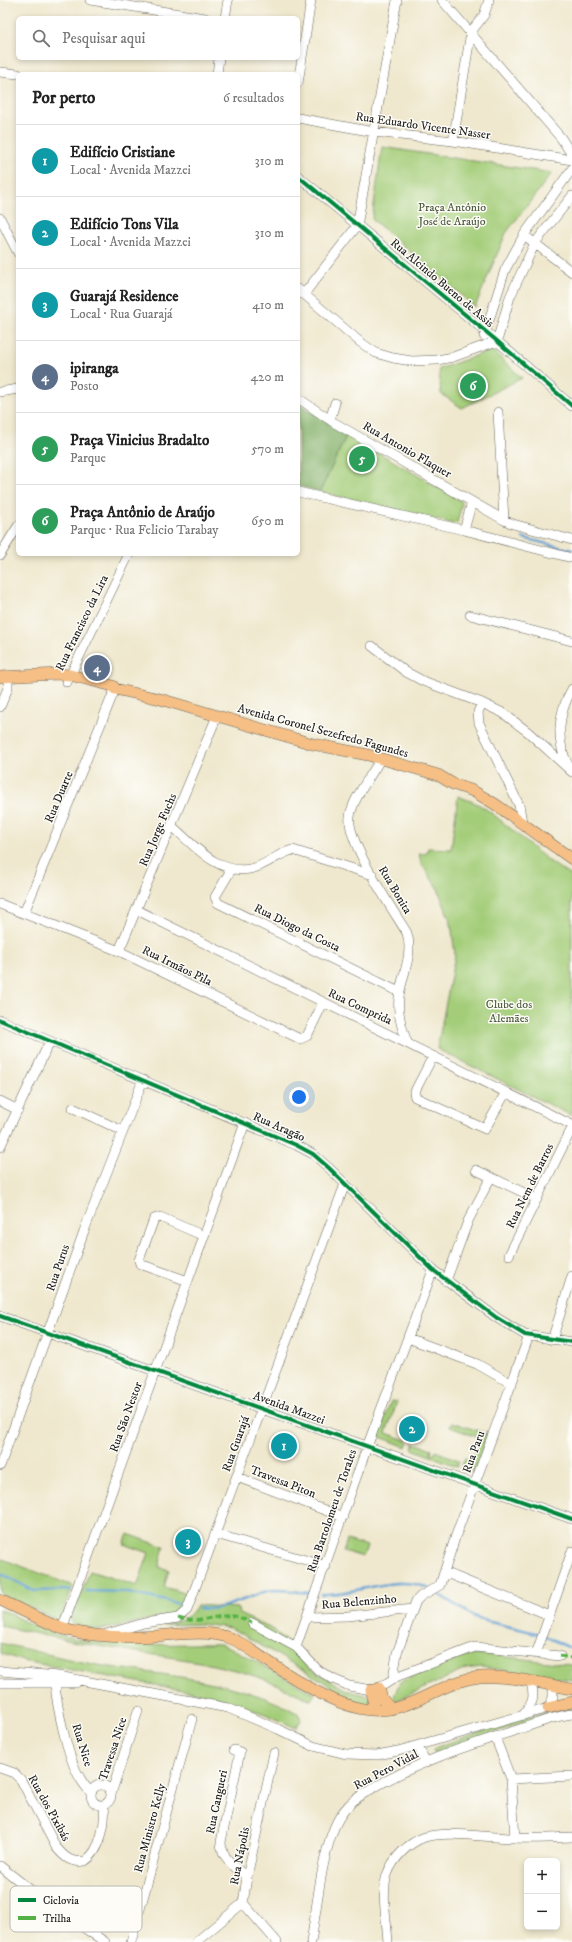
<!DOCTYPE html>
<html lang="pt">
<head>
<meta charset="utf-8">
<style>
  :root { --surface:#fff; --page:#f2f2f2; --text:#222; --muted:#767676; --line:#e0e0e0; --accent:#d93025 }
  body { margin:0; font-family:"IM FELL DW Pica",serif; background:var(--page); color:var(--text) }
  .controls { position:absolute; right:12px; bottom:12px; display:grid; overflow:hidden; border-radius:6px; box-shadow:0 2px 6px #0003 }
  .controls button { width:36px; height:36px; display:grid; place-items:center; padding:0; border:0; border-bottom:1px solid var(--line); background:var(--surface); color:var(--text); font:20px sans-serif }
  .you { position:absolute; left:299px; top:1097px; width:14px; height:14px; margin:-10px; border:3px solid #fff; border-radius:50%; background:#1a73e8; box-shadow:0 0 0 6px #1a73e833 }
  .badge { display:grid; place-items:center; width:26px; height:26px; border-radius:50%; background:var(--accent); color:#fff; font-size:13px; font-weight:700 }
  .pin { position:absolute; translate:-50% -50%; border:2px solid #fff; box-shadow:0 1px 4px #0006 }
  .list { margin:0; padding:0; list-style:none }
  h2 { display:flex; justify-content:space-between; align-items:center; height:52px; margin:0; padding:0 16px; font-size:17px }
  h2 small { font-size:13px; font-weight:400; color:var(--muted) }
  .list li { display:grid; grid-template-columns:26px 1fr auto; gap:12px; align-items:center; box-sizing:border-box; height:72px; padding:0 16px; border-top:1px solid var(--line) }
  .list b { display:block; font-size:15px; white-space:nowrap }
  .list p { margin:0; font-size:13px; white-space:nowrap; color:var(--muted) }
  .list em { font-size:13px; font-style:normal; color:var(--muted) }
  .icon { flex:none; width:22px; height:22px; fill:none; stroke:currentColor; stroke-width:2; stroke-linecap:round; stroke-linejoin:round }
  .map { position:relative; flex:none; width:572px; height:1942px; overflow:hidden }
  .search { position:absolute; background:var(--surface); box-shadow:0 2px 6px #0003; left:16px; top:16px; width:284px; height:44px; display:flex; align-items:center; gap:10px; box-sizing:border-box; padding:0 14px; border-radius:6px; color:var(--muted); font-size:15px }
  .panel { position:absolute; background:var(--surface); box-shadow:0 2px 6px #0003; left:16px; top:72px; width:284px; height:484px; border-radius:6px }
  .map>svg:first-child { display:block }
  .green { fill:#a4cd79; stroke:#60744a }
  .forest { fill:#83b069; stroke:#506642 }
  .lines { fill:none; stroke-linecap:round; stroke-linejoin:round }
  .stream { stroke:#64a2d6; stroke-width:2.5 }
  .minor-casing { stroke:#66635a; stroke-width:10 }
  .major-casing { stroke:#66635a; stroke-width:12 }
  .minor { stroke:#fff; stroke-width:9 }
  .major { stroke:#f5bf86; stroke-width:11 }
  .quiet { stroke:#55b145; stroke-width:3; stroke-dasharray:6 3; stroke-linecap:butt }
  .cycleway-casing { stroke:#fdfcf7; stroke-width:6 }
  .cycleway { stroke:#00873e; stroke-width:4 }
  .labels { text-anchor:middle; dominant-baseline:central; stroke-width:3; stroke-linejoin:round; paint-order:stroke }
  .street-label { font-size:12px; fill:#1c1c1c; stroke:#fdfcf7 }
  .park-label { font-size:12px; fill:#4c5a3d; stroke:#fdfcf7 }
  .key { fill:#fdfcf7; stroke:#bab9b5; stroke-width:1 }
  .key-label { font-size:11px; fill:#1c1c1c }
</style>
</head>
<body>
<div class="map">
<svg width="572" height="1942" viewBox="0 0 572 1942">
  <rect width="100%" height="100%" fill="#fdfcf7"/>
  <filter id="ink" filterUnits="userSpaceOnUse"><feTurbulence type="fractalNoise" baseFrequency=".025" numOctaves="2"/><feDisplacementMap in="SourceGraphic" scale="8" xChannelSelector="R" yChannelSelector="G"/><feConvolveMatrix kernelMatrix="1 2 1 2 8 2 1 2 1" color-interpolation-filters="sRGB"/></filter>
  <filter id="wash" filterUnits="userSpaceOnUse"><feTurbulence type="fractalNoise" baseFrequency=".012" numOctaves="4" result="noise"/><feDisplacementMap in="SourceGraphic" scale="16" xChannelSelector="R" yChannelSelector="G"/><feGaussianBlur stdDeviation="0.9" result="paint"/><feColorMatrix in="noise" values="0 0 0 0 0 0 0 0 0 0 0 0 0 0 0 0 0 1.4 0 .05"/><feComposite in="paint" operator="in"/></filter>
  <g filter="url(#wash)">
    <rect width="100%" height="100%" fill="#efe8ce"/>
    <path class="green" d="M382 147 552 173 506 233 475 307 372 219Z
      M492 350 522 378 462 408 441 394 439 369Z
      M347 434 461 501 462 503 457 523 454 524 320 492Z
      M458 796C467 800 478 803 486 809 515 830 540 858 572 876V1116L437 1049 455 955 451 923 438 889 421 863 419 853 426 854 428 848 451 849Z
      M391 1401 397 1402 386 1433 408 1441 406 1447 378 1436Z
      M452 1422 487 1434 474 1472 461 1467 465 1458 472 1461 480 1438 450 1427Z
      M414 1443 432 1449 431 1453 434 1454 435 1451 459 1460 457 1466 412 1449Z
      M128 1534 164 1547 159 1567 169 1570 164 1587 188 1594 181 1613 100 1630 73 1625 71 1618 90 1571 137 1586 149 1553 124 1544Z
      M347 1540 367 1546 363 1557 343 1551Z
      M0 1558 73 1586 61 1618 57 1620 0 1594Z
      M197 1605 238 1608 239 1614 274 1630 295 1650 300 1659 309 1668 349 1691 369 1696 371 1698 368 1705 353 1701 343 1693 231 1628 201 1624 150 1625C171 1621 186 1625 197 1605Z
      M0 1609C22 1620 44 1632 68 1637 117 1649 169 1643 220 1644L231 1648 315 1694 311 1700 267 1680 239 1671 200 1662 86 1644 0 1626Z
      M0 1643C31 1650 61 1658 92 1664 162 1676 236 1678 299 1714L301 1720 296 1728 268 1715 209 1695 23 1661 0 1653Z
      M468 1655H492L572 1665V1680L481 1667 466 1669 391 1703 400 1682 442 1663Z
      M572 1707V1711L539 1716 439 1753 434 1752 433 1750 437 1747 517 1719Z"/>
    <path class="forest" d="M298 403 347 434 320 492 298 486Z"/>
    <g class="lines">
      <path class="stream" d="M523 538 572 550
        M0 1573 34 1591 71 1590
        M86 1591 124 1592 185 1605
        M433 1591 473 1616 486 1621 540 1634
        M321 1594C353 1596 400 1572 429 1589
        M199 1608C219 1613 247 1597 267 1591 279 1588 297 1592 310 1593
        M545 1636 572 1649"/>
    </g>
  </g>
  <g filter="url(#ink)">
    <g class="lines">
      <g class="minor-casing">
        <path id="minor" d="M90 0 205 18
          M442 0 561 138 572 155
          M225 18 228 0
          M0 72 18 74
          M217 74 219 58
          M298 83 311 0
          M298 118 374 132 453 141 572 160
          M453 141 471 32 484 15 489 0
          M298 176 497 341 572 406
          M0 218 18 253
          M524 235 572 272
          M298 289 360 342 376 353 393 358 412 361 437 360 453 357 497 341 510 297 535 243 572 196
          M299 294H304L357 226 397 0
          M484 336 505 270 524 235 572 169
          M0 392 18 389
          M298 398 333 422 504 520 513 524 572 540
          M498 412 504 520
          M330 420 335 403
          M298 492 464 530 572 558
          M464 530 472 502
          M0 555 18 526
          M470 615 572 641
          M372 646 406 672 423 681 482 703 503 713 528 732 572 772
          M67 682 129 554
          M482 703 478 712 479 723 519 805 522 822
          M0 707 8 688V677
          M381 758C372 775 352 799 350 817 346 841 393 910 407 933 413 953 404 971 400 991 396 1009 401 1026 407 1042
          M569 767C555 741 558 713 572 689
          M172 826C194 846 222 878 254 868 268 864 279 853 293 850L373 875
          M231 870 215 897 218 903 399 992
          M0 904 119 951 300 1039 307 1036 323 1003
          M137 910 572 1125
          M24 913 115 689
          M119 951 217 716
          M0 1020 296 1145 313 1154 329 1168 433 1270 497 1318 525 1335 572 1342
          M433 1056 414 1093 415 1097 485 1129 506 1092
          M0 1101 18 1110
          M73 1108 123 1131
          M0 1147 50 1041
          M476 1170 537 1199
          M509 1255 572 1128
          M188 1281 140 1264 139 1260 154 1219 160 1217 204 1236
          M446 1281 468 1221 491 1177
          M0 1316 572 1519
          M408 1338 477 1364 512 1384
          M552 1340 572 1276
          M0 1466 84 1231 143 1080
          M237 1477 343 1517
          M216 1534 326 1566
          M444 1572 549 1615
          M308 1617 348 1616 413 1609
          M252 1623 296 1647 318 1670 333 1679 349 1686 371 1690 379 1688 398 1676 475 1647 560 1656
          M62 1629 245 1123
          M106 1634 144 1623 178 1618 187 1610 345 1184
          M296 1647 367 1447 433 1270
          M536 1654 572 1551
          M0 1671 58 1676 228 1708 278 1729 313 1746 346 1754 377 1755 398 1751 548 1708 553 1698V1686
          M393 1679 397 1653 416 1601 421 1596 440 1585 456 1535 529 1336
          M0 1683H76
          M55 1684C57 1708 68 1759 80 1778 83 1784 88 1789 91 1793
          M524 1714C533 1703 535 1697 531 1683
          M495 1737 511 1779 515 1838
          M418 1746 426 1763
          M234 1750 240 1752 221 1842C221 1857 235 1868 247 1877
          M0 1768 14 1773 21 1780 56 1847C65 1858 71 1863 85 1861 101 1851 106 1822 104 1805
          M511 1779 572 1776
          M91 1795a10 10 0 1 1 20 0a10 10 0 1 1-20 0Z
          M111 1794 138 1711
          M0 1866 42 1899 105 1942
          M243 1903 277 1942
          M131 1942 192 1719
          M196 1942 243 1903 247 1877 274 1753
          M311 1942C317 1908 322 1847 339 1818 344 1810 352 1801 360 1796 408 1765 466 1746 520 1729 536 1724 554 1716 572 1714
          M388 1942C387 1923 381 1893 387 1875 393 1858 408 1843 425 1837 447 1830 489 1838 514 1838 533 1839 553 1838 572 1837"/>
      </g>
      <g class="major-casing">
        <path id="major" d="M0 677 58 674 70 675 113 686 115 689 160 699 313 744 368 755 438 775 453 784 473 791 495 804 572 859
          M0 1600C20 1609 40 1620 61 1628 84 1636 112 1637 136 1637 164 1637 204 1628 230 1638 243 1643 255 1653 266 1660 296 1680 337 1708 372 1710 409 1713 438 1684 473 1678 499 1673 545 1684 572 1689
          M379 1688 382 1699 391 1709
          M371 1690 374 1700 371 1710
          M548 1708 572 1702"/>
      </g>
      <use href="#minor" class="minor"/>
      <use href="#major" class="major"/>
      <path class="quiet" d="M178 1618C200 1625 213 1614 234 1616 240 1617 246 1620 252 1623
        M560 1656 572 1658"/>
      <g class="cycleway-casing">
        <path id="cycleway" d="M298 176 497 341 572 406
          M0 1020 296 1145 313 1154 329 1168 433 1270 497 1318 525 1335 572 1342
          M0 1316 572 1519"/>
      </g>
      <use href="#cycleway" class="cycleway"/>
    </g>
  </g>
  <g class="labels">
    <g class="street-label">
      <text transform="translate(423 126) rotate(8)">Rua Eduardo Vicente Nasser</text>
      <text transform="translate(442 283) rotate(40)">Rua Alcindo Bueno de Assis</text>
      <text transform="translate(407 450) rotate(30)">Rua Antonio Flaquer</text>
      <text transform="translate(82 623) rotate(-64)">Rua Francisco da Lira</text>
      <text transform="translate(323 731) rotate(15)">Avenida Coronel Sezefredo Fagundes</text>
      <text transform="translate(59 797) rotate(-67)">Rua Duarte</text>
      <text transform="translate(158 830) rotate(-67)">Rua Jorge Fuchs</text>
      <text transform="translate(395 890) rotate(59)">Rua Bonita</text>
      <text transform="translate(297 928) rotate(26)">Rua Diogo da Costa</text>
      <text transform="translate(177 966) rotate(26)">Rua Irmãos Pìla</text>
      <text transform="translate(360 1007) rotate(25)">Rua Comprida</text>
      <text transform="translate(279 1127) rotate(24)">Rua Aragão</text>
      <text transform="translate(530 1186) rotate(-64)">Rua Nem de Barros</text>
      <text transform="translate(58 1268) rotate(-71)">Rua Purus</text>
      <text transform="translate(289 1408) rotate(20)">Avenida Mazzei</text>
      <text transform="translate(126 1417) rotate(-70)">Rua São Nestor</text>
      <text transform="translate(236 1444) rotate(-70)">Rua Guarajá</text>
      <text transform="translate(474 1452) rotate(-70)">Rua Paru</text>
      <text transform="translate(283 1482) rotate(21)">Travessa Piton</text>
      <text transform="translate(332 1511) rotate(-71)">Rua Bartolomeu de Torales</text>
      <text transform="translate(359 1602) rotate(-5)">Rua Belenzinho</text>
      <text transform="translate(82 1745) rotate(73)">Rua Nice</text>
      <text transform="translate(113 1749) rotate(-72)">Travessa Nice</text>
      <text transform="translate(386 1770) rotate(-28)">Rua Pero Vidal</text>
      <text transform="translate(217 1802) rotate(-78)">Rua Cangueri</text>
      <text transform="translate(49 1808) rotate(61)">Rua dos Pixibás</text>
      <text transform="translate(150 1828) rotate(-75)">Rua Ministro Kelly</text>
      <text transform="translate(240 1856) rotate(-79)">Rua Nápolis</text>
    </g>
    <g class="park-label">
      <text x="452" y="207">Praça Antônio<tspan x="452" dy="14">José de Araújo</tspan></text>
      <text x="509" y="1004">Clube dos<tspan x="509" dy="14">Alemães</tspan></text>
    </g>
  </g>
  <rect x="10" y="1886" width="132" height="46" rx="6" class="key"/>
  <rect x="18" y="1898" width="18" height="4" fill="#00873e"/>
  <rect x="18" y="1916" width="18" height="4" fill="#55b145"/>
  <g class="key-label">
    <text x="43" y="1904">Ciclovia</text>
    <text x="43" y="1922">Trilha</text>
  </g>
</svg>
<div class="controls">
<button>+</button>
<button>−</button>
</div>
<div class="you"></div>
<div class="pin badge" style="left:284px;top:1446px;background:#0f9aa8">1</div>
<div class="pin badge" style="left:412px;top:1429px;background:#0f9aa8">2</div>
<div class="pin badge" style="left:188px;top:1542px;background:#0f9aa8">3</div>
<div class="pin badge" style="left:97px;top:668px;background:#5c6f8a">4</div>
<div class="pin badge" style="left:362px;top:459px;background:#2e9e5b">5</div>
<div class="pin badge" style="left:473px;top:386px;background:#2e9e5b">6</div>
<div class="search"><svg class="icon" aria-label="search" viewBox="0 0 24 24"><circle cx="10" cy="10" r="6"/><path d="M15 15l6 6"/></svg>Pesquisar aqui</div>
<section class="panel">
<h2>Por perto<small>6 resultados</small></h2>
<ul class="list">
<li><span class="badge" style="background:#0f9aa8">1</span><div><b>Edifício Cristiane</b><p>Local · Avenida Mazzei</p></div><em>310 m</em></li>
<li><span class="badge" style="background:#0f9aa8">2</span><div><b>Edifício Tons Vila</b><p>Local · Avenida Mazzei</p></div><em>310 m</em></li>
<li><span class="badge" style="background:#0f9aa8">3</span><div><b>Guarajá Residence</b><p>Local · Rua Guarajá</p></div><em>410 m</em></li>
<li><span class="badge" style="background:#5c6f8a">4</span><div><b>ipiranga</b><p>Posto</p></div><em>420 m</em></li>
<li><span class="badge" style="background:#2e9e5b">5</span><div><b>Praça Vinicius Bradalto</b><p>Parque</p></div><em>570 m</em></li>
<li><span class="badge" style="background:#2e9e5b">6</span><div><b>Praça Antônio de Araújo</b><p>Parque · Rua Felicio Tarabay</p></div><em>650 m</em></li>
</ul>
</section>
</div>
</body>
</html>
